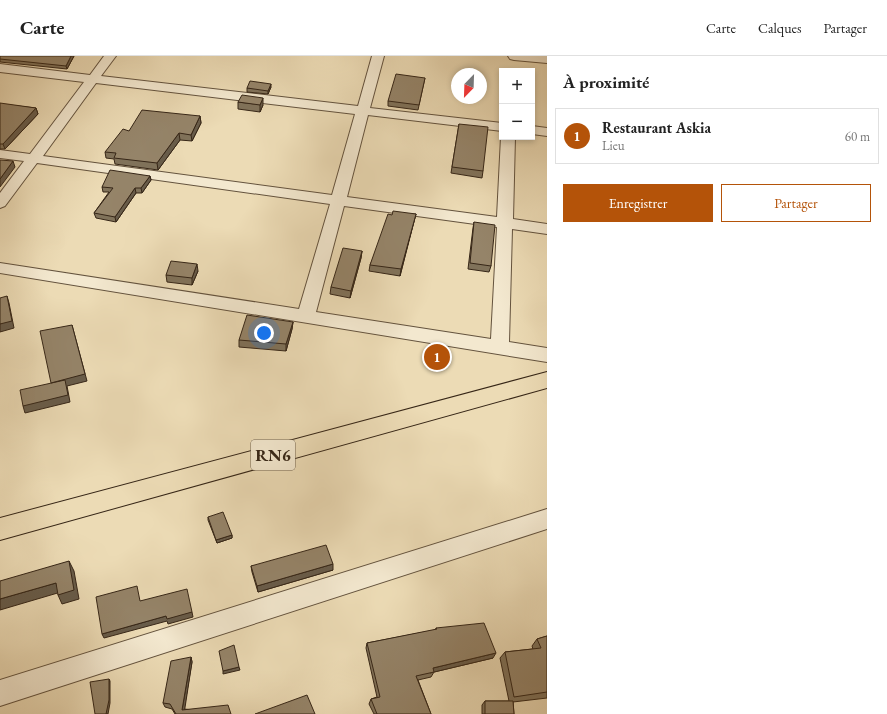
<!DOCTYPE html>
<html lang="fr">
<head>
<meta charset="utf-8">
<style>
  :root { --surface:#fff; --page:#f6f6f6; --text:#222; --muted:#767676; --line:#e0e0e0; --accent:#b45309 }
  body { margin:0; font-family:"EB Garamond",serif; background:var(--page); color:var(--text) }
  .controls { position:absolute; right:12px; top:12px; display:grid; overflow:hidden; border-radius:0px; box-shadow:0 2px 6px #0003 }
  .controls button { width:36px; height:36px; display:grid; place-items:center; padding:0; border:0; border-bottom:1px solid var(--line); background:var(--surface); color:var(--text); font:20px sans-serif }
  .compass { position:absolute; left:451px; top:12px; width:36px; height:36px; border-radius:50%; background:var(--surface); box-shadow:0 2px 6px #0003; rotate:203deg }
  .you { position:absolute; left:264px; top:277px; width:14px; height:14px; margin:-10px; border:3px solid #fff; border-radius:50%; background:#1a73e8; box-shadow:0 0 0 6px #1a73e833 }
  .badge { display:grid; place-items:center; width:26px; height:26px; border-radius:50%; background:var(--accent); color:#fff; font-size:13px; font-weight:700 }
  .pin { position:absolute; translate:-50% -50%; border:2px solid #fff; box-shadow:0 1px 4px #0006 }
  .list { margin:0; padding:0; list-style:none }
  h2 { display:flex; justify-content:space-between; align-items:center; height:52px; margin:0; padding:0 16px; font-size:17px }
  h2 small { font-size:13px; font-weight:400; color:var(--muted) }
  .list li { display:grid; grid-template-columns:26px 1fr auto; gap:12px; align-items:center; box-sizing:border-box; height:56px; margin:0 8px 8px; padding:0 8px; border:1px solid var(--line); border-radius:0px }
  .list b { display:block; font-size:15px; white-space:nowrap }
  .list p { margin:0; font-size:13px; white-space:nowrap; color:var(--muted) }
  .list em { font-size:13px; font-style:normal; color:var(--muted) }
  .actions { display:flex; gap:8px; padding:12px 16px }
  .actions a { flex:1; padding:9px 0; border:1px solid var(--accent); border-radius:0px; text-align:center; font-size:14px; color:var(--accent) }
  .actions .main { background:var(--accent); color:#fff }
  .map { position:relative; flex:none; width:547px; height:658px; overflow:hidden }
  header { display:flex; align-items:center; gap:24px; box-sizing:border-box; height:56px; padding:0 20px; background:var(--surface); border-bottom:1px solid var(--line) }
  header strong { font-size:19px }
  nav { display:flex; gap:22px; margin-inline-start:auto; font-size:14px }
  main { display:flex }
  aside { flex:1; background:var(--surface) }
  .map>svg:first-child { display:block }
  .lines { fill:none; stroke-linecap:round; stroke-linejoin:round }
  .minor-casing { stroke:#64533e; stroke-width:2 }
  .primary-casing { stroke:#362617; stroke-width:2 }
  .minor { fill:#f3e8cf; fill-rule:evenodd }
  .primary { fill:#ecdbb5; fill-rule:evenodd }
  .wall { fill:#80725a; stroke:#362617 }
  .shaded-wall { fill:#685c4a; stroke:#362617 }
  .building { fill:#958469; stroke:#362617 }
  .labels { text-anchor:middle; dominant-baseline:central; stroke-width:4; stroke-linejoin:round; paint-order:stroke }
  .shield { fill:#f3e8cf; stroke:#6f604e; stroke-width:1 }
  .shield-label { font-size:17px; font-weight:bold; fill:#362617 }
</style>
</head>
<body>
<header>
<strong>Carte</strong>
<nav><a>Carte</a><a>Calques</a><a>Partager</a></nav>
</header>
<main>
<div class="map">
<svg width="547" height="658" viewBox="0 0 547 658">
  <rect width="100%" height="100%" fill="#ecdbb5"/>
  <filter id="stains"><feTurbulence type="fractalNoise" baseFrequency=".005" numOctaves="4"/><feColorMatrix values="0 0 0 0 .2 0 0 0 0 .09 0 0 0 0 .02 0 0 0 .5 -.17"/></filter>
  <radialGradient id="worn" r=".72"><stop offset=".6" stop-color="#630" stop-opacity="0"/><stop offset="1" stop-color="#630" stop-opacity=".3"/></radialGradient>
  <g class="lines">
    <g class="minor-casing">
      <path id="minor" d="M104 0H116L101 20 358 50 372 0H384L370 52 502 67V75L368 59 347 141 497 161 501 81 502 80V81H515L513 163 547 168V178L512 173 509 286 547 292V306L0 217V207L299 253 330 148 37 107 5 150 0 152V137L24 105 0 102V94L30 98 84 26 0 16V8L90 19ZM96 27 355 58 332 139 43 100ZM344 150 497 171 491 283 316 256Z
        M508 0H547V7L514 4 510 3Z
        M532 70 547 72V80L532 78Z
        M547 453V473L0 650V624Z"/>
    </g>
    <g class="primary-casing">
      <path id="primary" d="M547 316V332L0 484V462Z"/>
    </g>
    <use href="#minor" class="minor"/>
    <use href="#primary" class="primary"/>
  </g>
  <path class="wall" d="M0 0H74L67 13 0 6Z
    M425 22 418 54 388 50V45Z
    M271 31 268 38 247 36V32Z
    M238 46 263 49 260 56 238 53Z
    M0 48 36 52 38 58 5 93H0Z
    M200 60 201 67 192 85 180 84 158 114 115 108 114 103 106 102 105 96 129 75Z
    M459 68 483 115 482 122 451 117Z
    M150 120 151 124 142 137H136L116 166 96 162 94 157 109 136H103L102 131Z
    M416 158 400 220 369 215 370 209 392 159Z
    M474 166 491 210 489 216 468 213 473 172Z
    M362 195 361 202 350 242 330 238 331 231Z
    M198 215 192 229 167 226 166 219Z
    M293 266 292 273 286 295 239 291V284Z
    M208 461 232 479V482L217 487 208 464Z
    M251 510 333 514 258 536 252 516Z
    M436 572 493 602 434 616 431 621 418 624 431 658H374L369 648 371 643 377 641 366 592 367 587 435 574Z
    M547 580V642L513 646 514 658H482V649L485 645H509L500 602 505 596 533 593 532 590 537 583Z
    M191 601 192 606 184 653 231 658H175L172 653 165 651 163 647Z"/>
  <path class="shaded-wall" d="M71 0H74L67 13 66 10Z
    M271 28V31L268 38V35Z
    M263 42V49L260 56V49Z
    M36 52 38 58 5 93 3 88Z
    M200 60 201 67 192 85 191 79Z
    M179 77 180 84 158 114 157 107Z
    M13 105 15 111 0 131V123Z
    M150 120 151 124 142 137 141 132Z
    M135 132 136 137 116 166 115 161Z
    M416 158 414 164 400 220 401 213Z
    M362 195 361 202 350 242 351 235Z
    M197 208 198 215 192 229V222Z
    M7 240 9 247 14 272 0 276V268Z
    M293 266 292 273 286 295V288Z
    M72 269 87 325 67 330 70 346 25 357 23 350 54 334Z
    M232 479V482L217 487 216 484Z
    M69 505 74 515 79 543 62 548 58 539Z
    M333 508V514L258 536 257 530Z
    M56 527 61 536 0 554V543Z
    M192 556 193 561 168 568 167 565 104 582 102 578 166 560Z
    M496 597 493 602 430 617 433 612Z
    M191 601 192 606 184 658 182 654Z
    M239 611 240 614 223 618V615Z
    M109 623 110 625V647L108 658H106Z"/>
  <path class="building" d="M0 0H71L66 10 0 3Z
    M396 18 425 22 419 49 388 45Z
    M250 25 271 28 268 35 247 32Z
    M242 39 263 42 260 49 238 46Z
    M0 47 36 52 3 88H0Z
    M142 54 200 60 191 79 179 77 157 107 114 102 116 97 105 96 123 73 129 75Z
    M459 68 488 71 483 115 452 111Z
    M0 104 13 105 0 123Z
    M110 114 150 120 141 132H135L115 161 94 157 113 132 102 131Z
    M393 155 416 158 401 213 370 209 388 158 392 159Z
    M474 166 495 169 491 210 470 207Z
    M343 192 362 195 351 235 331 231Z
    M171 205 197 208 192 222 166 219Z
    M7 240 12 265 0 268V242Z
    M247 259 293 266 286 288 239 284Z
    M72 269 85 318 51 327 40 275Z
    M65 324 68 339 23 350 20 334Z
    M223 456 232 479 216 484 208 461Z
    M326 489 333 508 257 530 251 510Z
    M69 505 74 534 58 539 56 527 0 543V525Z
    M137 530 140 545 187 533 192 556 167 563 166 560 102 578 96 541Z
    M484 567 496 597 433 612 434 616 416 620 431 658H377L371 643 380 641 367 587 437 573 436 572Z
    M547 580V636L514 641 505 596 541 592 537 583Z
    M234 589 239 611 223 615 219 595Z
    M191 601 182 654 228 649 231 658H176L170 648 163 647 171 605Z
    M109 623V644L106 658H95L90 626Z
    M307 639 315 658H255Z
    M485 645H513L514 658H485Z"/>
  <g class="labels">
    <rect class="shield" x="251" y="384" width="44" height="30" rx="3"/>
    <g class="shield-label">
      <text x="273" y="399">RN6</text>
    </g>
  </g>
  <rect width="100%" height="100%" filter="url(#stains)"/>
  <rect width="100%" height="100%" fill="url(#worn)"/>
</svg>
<div class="controls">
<button>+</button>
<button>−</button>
</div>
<svg class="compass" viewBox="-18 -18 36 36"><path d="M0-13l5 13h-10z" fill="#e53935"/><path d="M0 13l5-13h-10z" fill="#767676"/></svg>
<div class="you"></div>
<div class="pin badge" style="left:437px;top:301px">1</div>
</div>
<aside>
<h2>À proximité<small></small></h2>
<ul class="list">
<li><span class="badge">1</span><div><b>Restaurant Askia</b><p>Lieu</p></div><em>60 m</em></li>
</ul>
<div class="actions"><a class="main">Enregistrer</a><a>Partager</a></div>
</aside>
</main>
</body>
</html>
